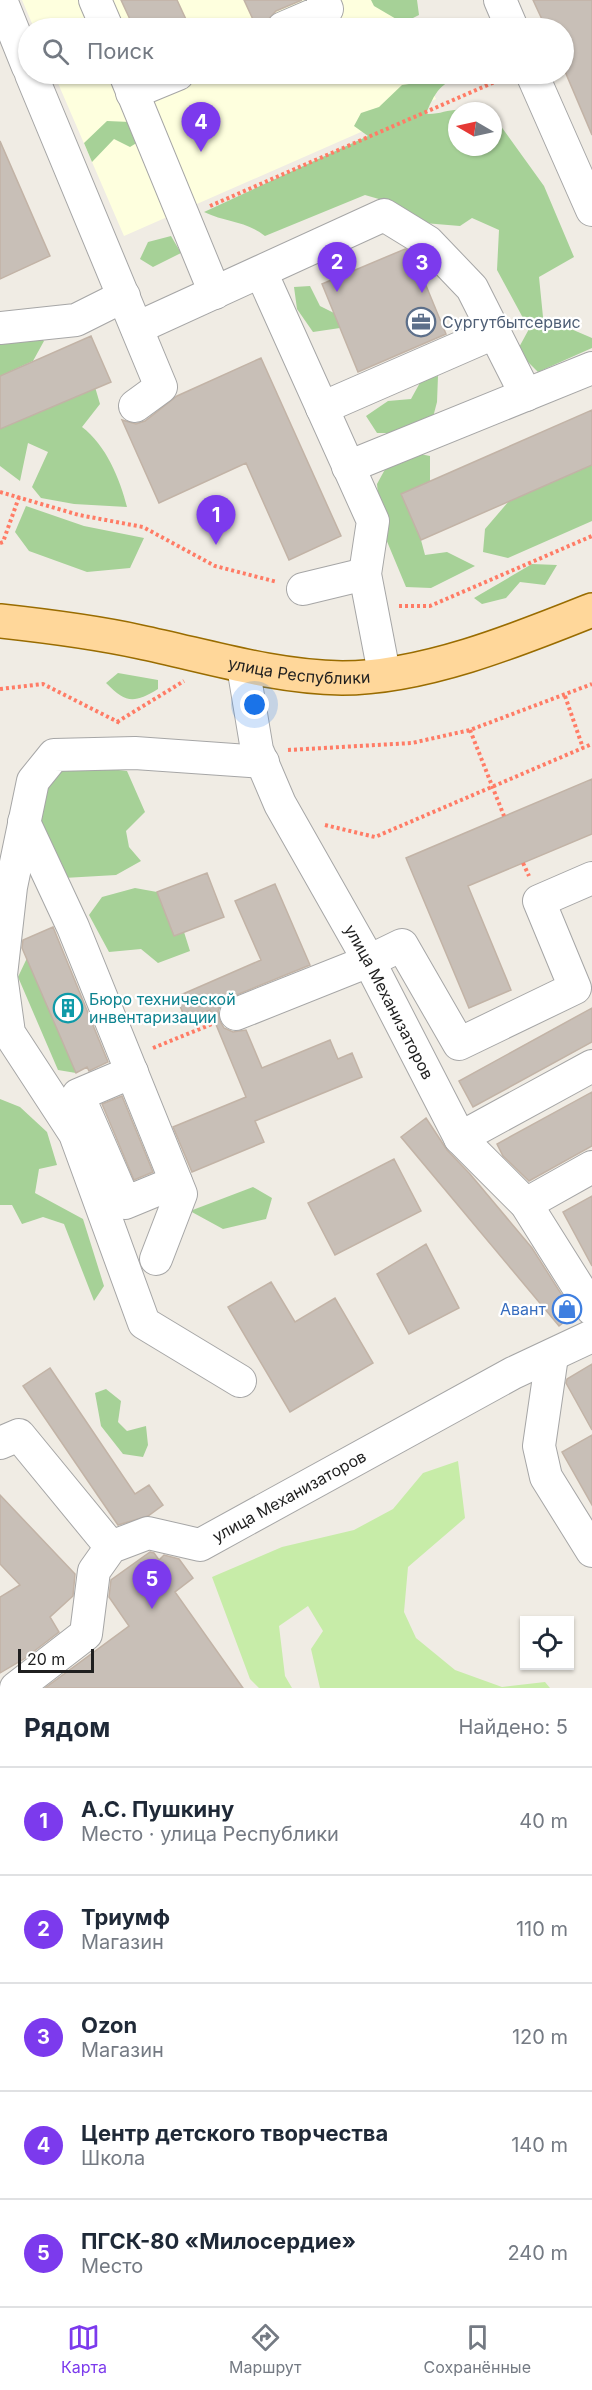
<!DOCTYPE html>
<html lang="ru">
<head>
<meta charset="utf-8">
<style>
  :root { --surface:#fff; --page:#f2f2f3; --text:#1f2937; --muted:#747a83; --line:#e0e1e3; --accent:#7c3aed }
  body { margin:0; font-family:Inter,sans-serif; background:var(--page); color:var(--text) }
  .controls { position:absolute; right:18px; bottom:18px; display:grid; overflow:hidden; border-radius:0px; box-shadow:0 2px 4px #0004 }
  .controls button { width:54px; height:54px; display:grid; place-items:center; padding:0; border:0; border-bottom:2px solid var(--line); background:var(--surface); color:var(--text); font:30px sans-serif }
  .compass { position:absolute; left:448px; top:102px; width:54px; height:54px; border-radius:50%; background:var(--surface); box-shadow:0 2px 4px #0004; rotate:279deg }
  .scale { position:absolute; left:18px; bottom:15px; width:76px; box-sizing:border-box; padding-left:6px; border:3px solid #1f1f1f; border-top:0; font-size:16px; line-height:21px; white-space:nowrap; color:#1f1f1f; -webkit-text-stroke:4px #fff; paint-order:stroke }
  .you { position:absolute; left:255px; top:705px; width:21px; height:21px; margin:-15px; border:4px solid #fff; border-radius:50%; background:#1a73e8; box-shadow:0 0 0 9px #1a73e833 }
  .badge { display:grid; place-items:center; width:39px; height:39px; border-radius:50%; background:var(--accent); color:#fff; font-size:20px; font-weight:700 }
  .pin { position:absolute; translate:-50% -50px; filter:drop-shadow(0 2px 3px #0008) }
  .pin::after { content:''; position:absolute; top:32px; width:21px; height:18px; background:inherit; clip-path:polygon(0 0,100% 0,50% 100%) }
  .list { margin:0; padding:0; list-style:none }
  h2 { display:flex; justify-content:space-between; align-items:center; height:78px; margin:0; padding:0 24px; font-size:26px }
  h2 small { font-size:20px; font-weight:400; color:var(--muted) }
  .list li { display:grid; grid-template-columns:39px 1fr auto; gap:18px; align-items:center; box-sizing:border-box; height:108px; padding:0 24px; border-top:2px solid var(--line) }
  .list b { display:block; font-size:22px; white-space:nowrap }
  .list p { margin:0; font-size:20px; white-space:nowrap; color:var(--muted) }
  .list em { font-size:20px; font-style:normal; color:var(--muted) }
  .icon { flex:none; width:33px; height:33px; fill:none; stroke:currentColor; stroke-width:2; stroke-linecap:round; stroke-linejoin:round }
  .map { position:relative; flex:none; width:592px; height:1688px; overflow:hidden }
  .search { position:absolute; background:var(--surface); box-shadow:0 2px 4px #0004; left:18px; right:18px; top:18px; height:66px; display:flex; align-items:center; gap:15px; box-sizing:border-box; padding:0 21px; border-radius:33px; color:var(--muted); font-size:22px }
  .sheet { height:618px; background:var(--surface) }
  nav { display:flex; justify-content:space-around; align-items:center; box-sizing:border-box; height:84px; border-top:2px solid var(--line); background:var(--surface); font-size:16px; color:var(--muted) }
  nav a { display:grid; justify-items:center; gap:3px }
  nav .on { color:var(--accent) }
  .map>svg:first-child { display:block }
  .education { fill:#feffde }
  .grass { fill:#c7eca8 }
  .forest { fill:#a6d197 }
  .building { fill:#c8bfb7; stroke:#c2b3a6; stroke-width:1.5 }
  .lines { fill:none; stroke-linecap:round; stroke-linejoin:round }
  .minor-casing { stroke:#a6a6a6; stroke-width:34 }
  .major-casing { stroke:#996c00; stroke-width:36 }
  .path { stroke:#ff7c66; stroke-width:4; stroke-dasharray:3 3; stroke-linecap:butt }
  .minor { stroke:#fff; stroke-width:32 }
  .major { stroke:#ffd79a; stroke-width:33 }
  .labels { text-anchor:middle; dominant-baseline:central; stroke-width:4.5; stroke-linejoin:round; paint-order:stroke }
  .service-label { font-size:16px; fill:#4e5e75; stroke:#fff; text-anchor:start }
  .street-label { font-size:16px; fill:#1f1f1f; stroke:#fff }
  .culture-label { font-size:16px; fill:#0d838f; stroke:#fff; text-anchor:start }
  .shop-label { font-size:16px; fill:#366cbe; stroke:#fff; text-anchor:end }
</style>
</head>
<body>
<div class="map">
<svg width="592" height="1688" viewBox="0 0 592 1688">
  <rect width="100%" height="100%" fill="#f0ece4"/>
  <path class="education" d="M22 0H393L405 28H34Z
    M54 74H424L436 99 124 236Z"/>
  <path class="grass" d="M458 1461 465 1518 408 1567 404 1612 416 1638 455 1670 502 1687 545 1682 550 1688H320L311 1649 323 1631 308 1606 279 1626 285 1676 292 1688H259L250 1679 212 1577 282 1547 354 1530 393 1509 423 1473Z"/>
  <path class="forest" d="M371 0H417L419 15 403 23 374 6Z
    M412 74H471C443 81 437 87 426 114 442 115 451 107 467 111H457V147H493V118H495L544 186 574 257 539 277 543 317 592 338V348L538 372 517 351 529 329 497 270 499 230 472 218 460 226 424 223 396 204 365 195 265 236C244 220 227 223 204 212L368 136 354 126 361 113 379 107 402 85 416 83Z
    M107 121 130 122 143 139 130 147 114 139 92 162 84 143Z
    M171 236 181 253 153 267 140 259 148 242Z
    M310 286 320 306 334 313 340 328 313 332 297 309 294 287Z
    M36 334 44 341 33 361 0 376V338Z
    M438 376 437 402 432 421 400 433H377L366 416 388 401 411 399 422 379Z
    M95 387 100 404 82 427C106 445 120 479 127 507L74 504 41 498 32 487 48 452 28 443 20 481 0 466V429Z
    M410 452 430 456V481L401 494 421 540 425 555 447 552 475 566 431 588 406 587 381 527 377 484 389 462Z
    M592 465V521L508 558 483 552 485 529 509 501Z
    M26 506 84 526 144 538 130 568 87 572 29 551 15 532Z
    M532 564 557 565 545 585 520 582 506 598 482 604 474 598Z
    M118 673 158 680V689C133 704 126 703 106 683Z
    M61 763 127 771 145 812 126 831 129 847 141 861 116 875 64 878 35 819 42 784Z
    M135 888 157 892 174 936 184 932 190 951 158 963 141 949 109 952 89 915 102 897Z
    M27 958 76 1073 58 1070 18 977Z
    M0 1099 20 1107 47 1132 57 1165 39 1169 35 1193 83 1219 104 1286 94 1301 64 1224 43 1217 22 1224 12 1205H0Z
    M253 1187 272 1198 266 1219 223 1229 190 1211Z
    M106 1389 121 1401 118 1422 127 1431 146 1426 148 1445 143 1457 123 1454 101 1426 95 1393Z"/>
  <path class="building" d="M121 0H177L190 28H134Z
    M244 0H302L276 11 267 21 256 26Z
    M533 0H592V135L564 69V28H546Z
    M0 141 50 256 0 279Z
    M405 249 413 254 446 334 358 372 322 284Z
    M91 336 111 382 0 429V376Z
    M261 358 341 536 289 560 246 463 159 503 122 420 136 424 145 421 177 396Z
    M592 410V465L421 540 401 494Z
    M592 779V834L468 886 511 990 469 1008 406 858Z
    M207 873 224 917 174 936 157 892Z
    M275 884 310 965 229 998 222 1002 218 1011 220 1021 224 1028 233 1032 246 1030 262 1068 330 1040 338 1059 352 1053 362 1077 255 1121 264 1142 192 1172 173 1127 246 1097 210 1010 186 1020 176 997 261 960 235 901Z
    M53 927 108 1062 89 1071 87 1067 76 1073 22 948 23 940Z
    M592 1008V1042L473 1107 459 1081Z
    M592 1092V1146L529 1181 503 1156 497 1144Z
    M122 1096 153 1172 134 1180 102 1104Z
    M426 1118 447 1150 470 1174 532 1248 574 1314 559 1326 401 1137Z
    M394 1159 421 1211 335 1255 308 1203Z
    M592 1196V1266L563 1212Z
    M426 1244 459 1308 409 1334 377 1274Z
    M271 1282 295 1322 335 1298 373 1363 290 1412 228 1307Z
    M592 1364V1430L566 1383 567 1379Z
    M50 1368 135 1494 149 1485 163 1505 148 1516 118 1525 23 1386Z
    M592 1435V1505L562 1452Z
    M0 1495 75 1574 73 1596 50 1617 59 1632 24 1659 0 1673V1597L20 1585 0 1564Z
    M150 1552 154 1553 159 1560 164 1555 179 1559 193 1578 175 1592 243 1688H45L129 1626 109 1597 111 1580Z"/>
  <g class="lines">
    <g class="minor-casing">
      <g id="minor">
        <path d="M1 0 28 67"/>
        <path d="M95 0 107 28"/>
        <path d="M500 0 512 28"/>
        <path d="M283 28 327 9 323 0"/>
        <path d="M31 74 161 387 135 406"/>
        <path d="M125 74 215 293"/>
        <path d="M532 74 592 210"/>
        <path d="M132 93 178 74"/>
        <path d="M261 272 373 521 365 574 384 673"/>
        <path d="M0 328 76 320 124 296"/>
        <path d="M137 328 384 215 428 242 472 288 526 395"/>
        <path d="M322 408 494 333"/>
        <path d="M348 467 592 368"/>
        <path d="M303 589 365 574"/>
        <path id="s1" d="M243 666 257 750 280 804 369 961 460 1138 526 1204 592 1309"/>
        <path d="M24 822 73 927 181 1194 156 1259"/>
        <path d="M236 1014 369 961 402 945 459 1044 575 988 539 901 592 878"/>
        <path d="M132 1072 78 1095 125 1203 176 1182"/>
        <path d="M460 1138 592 1066"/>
        <path d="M526 1204 592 1167"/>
        <path d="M552 1356 539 1446 546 1477 592 1551"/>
        <path d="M240 1381 144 1323 75 1134 9 1033 1 975 11 887 33 781 54 755 135 753 263 762"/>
        <path d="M0 1443 19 1435 111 1547"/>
        <path id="s2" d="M16 1688 86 1634 94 1571 111 1547 148 1533 200 1545 513 1373 592 1336"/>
      </g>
    </g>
    <g class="major-casing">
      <g id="major">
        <path id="s3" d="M0 621C46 626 94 632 140 642 207 656 273 677 342 678 423 678 517 640 592 610"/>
      </g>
    </g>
    <path class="path" d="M210 206 506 77
      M0 492 79 515 143 527 215 566 277 582
      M0 543 3 542 19 497
      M399 606H430L592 536
      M0 689 43 684 122 724
      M565 696 583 748
      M117 722 184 681
      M470 730 504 816
      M288 750 412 743 470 730 592 684
      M325 825 375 837 592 744
      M523 863 529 876
      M153 1048 212 1024"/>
    <use href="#minor" class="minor"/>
    <use href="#major" class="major"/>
  </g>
  <defs>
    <g id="office-ring" transform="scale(1.5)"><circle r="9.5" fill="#fff" stroke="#5c6f8a" stroke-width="1.5"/><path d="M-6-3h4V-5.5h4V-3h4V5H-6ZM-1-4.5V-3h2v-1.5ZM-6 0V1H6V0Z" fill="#5c6f8a"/></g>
    <g id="building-ring" transform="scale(1.5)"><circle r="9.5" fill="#fff" stroke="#0f9aa8" stroke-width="1.5"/><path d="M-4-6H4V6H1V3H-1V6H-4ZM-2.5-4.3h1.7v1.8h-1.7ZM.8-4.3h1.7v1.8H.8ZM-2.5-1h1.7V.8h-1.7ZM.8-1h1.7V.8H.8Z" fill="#0f9aa8"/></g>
    <g id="shop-ring" transform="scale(1.5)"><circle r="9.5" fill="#fff" stroke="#3f7fe0" stroke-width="1.5"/><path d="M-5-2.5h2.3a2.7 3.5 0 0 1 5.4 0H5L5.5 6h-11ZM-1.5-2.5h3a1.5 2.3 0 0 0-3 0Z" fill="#3f7fe0"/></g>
  </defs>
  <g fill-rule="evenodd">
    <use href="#office-ring" x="421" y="322"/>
    <use href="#building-ring" x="68" y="1008"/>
    <use href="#shop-ring" x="567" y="1309"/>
  </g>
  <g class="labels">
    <g class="service-label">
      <text x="442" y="322">Сургутбытсервис</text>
    </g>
    <g class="street-label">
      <text stroke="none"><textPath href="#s3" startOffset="304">улица Республики</textPath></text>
      <text stroke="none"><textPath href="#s1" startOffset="370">улица Механизаторов</textPath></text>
      <text stroke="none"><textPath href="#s2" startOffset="376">улица Механизаторов</textPath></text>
    </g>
    <g class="culture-label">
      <text x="89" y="999">Бюро технической<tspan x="89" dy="18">инвентаризации</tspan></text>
    </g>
    <g class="shop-label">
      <text x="546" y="1309">Авант</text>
    </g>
  </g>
</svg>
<div class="controls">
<button><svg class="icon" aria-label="locate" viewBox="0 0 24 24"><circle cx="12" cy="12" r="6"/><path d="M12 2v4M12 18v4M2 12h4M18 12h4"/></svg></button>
</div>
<svg class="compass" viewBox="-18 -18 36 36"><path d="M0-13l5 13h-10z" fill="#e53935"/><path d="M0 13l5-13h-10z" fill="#747a83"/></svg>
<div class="scale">20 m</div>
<div class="you"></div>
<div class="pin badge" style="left:216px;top:545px">1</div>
<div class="pin badge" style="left:337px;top:292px">2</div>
<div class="pin badge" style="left:422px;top:293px">3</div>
<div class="pin badge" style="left:201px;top:152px">4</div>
<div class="pin badge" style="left:152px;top:1609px">5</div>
<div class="search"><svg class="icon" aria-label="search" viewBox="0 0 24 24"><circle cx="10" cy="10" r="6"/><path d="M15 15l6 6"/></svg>Поиск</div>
</div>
<section class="sheet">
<h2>Рядом<small>Найдено: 5</small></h2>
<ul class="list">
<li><span class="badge">1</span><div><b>А.С. Пушкину</b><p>Место · улица Республики</p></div><em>40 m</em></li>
<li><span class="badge">2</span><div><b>Триумф</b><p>Магазин</p></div><em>110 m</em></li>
<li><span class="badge">3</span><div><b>Ozon</b><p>Магазин</p></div><em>120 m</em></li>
<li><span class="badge">4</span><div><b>Центр детского творчества</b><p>Школа</p></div><em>140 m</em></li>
<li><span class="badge">5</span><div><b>ПГСК-80 «Милосердие»</b><p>Место</p></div><em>240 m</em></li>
</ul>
</section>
<nav>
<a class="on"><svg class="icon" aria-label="map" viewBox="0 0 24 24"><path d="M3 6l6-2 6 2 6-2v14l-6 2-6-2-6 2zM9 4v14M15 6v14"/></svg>Карта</a>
<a><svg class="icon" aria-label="directions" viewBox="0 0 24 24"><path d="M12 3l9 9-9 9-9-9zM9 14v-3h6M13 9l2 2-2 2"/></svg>Маршрут</a>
<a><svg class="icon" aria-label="saved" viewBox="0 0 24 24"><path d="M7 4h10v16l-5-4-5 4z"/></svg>Сохранённые</a>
</nav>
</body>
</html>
